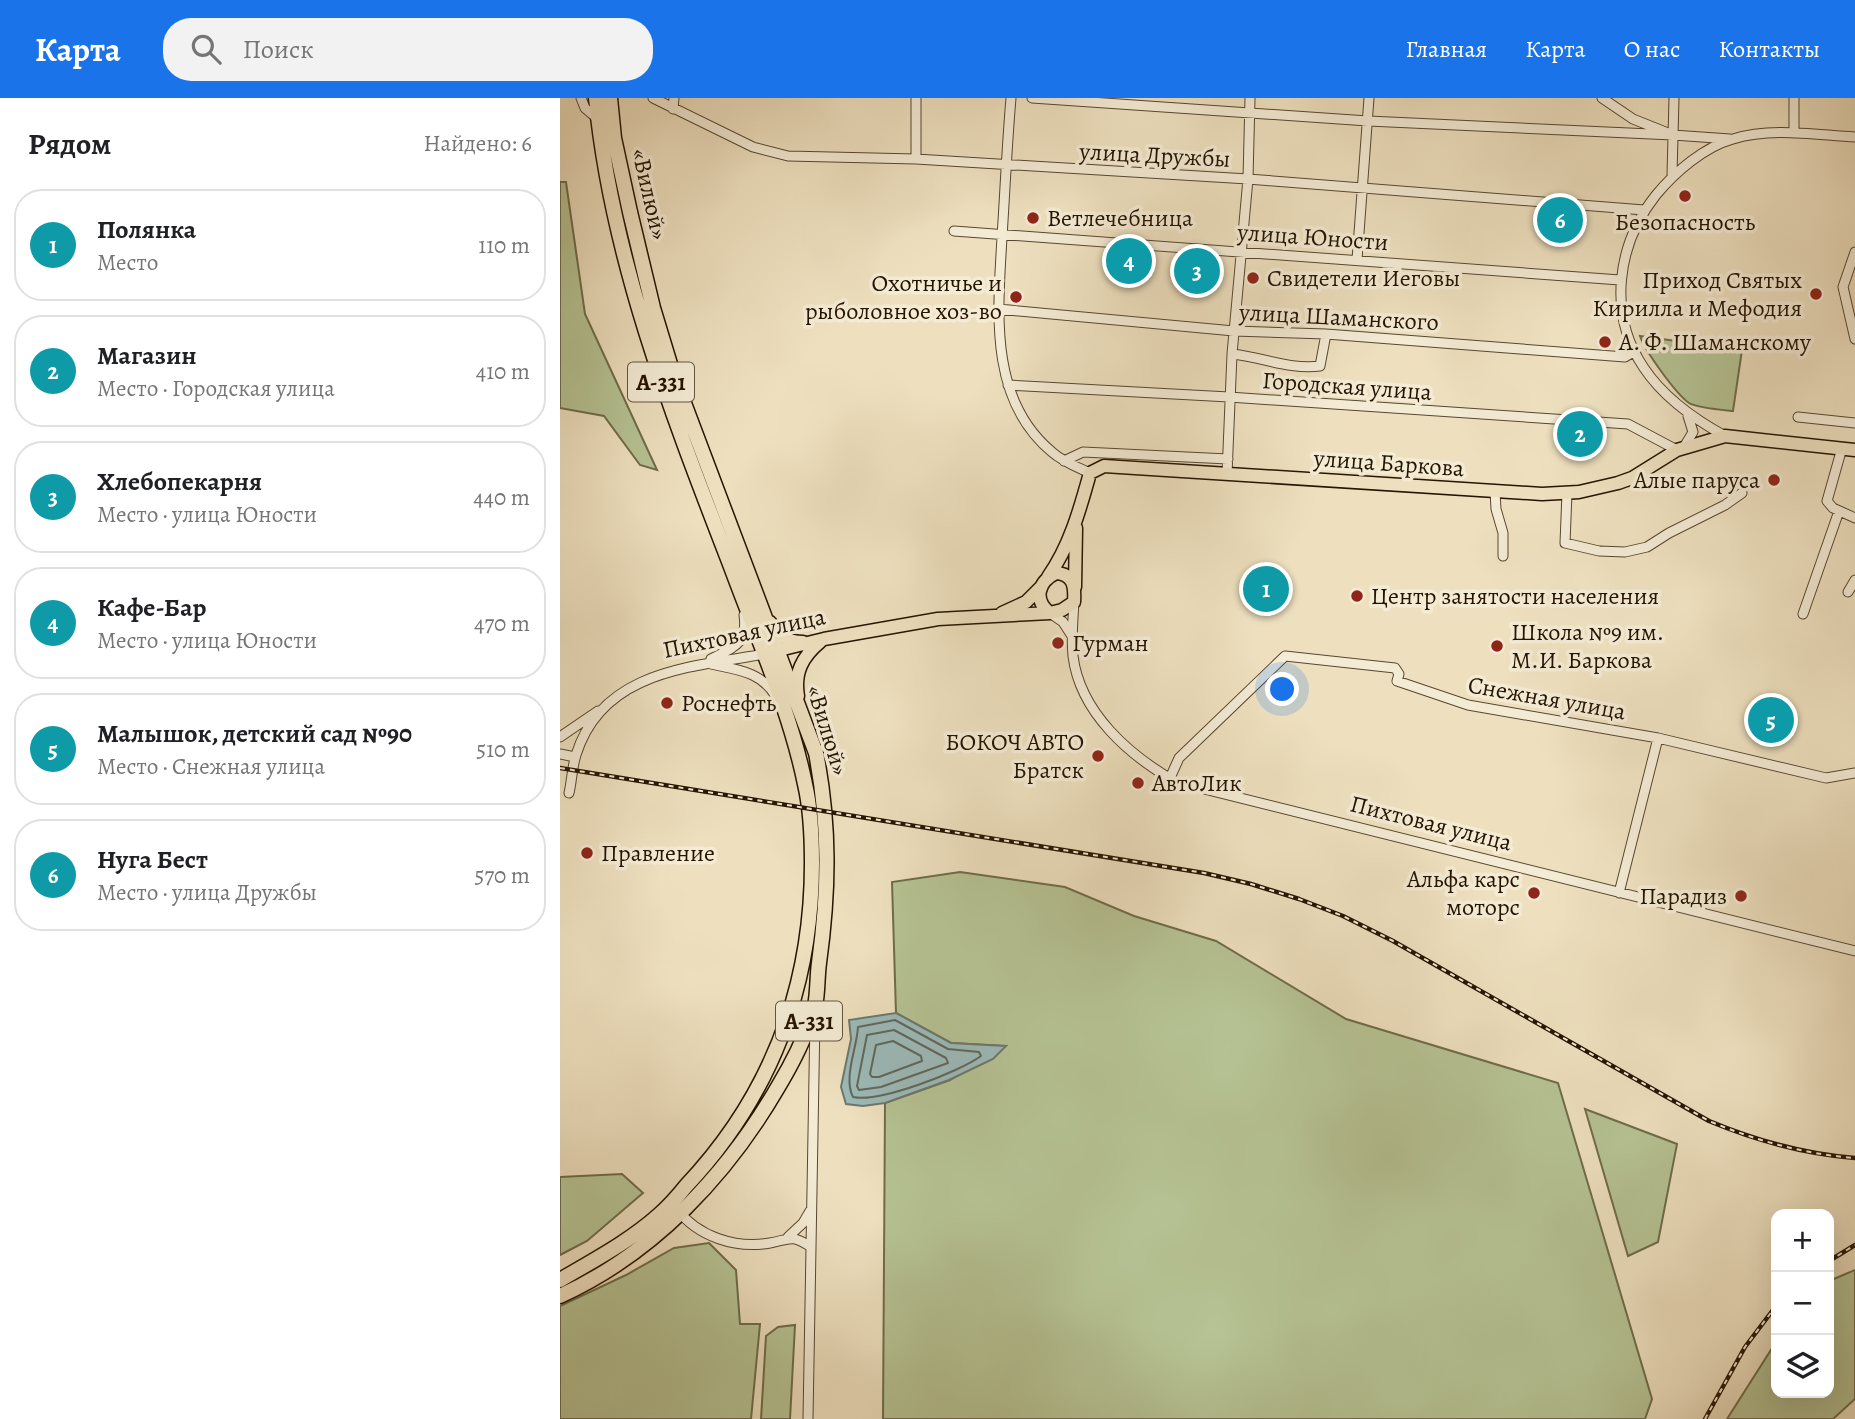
<!DOCTYPE html>
<html lang="ru">
<head>
<meta charset="utf-8">
<style>
  :root { --surface:#fff; --page:#f2f2f2; --text:#202124; --muted:#757577; --line:#e0e0e0; --accent:#1a73e8 }
  body { margin:0; font-family:Alegreya,serif; background:var(--page); color:var(--text) }
  .controls { position:absolute; right:21px; bottom:21px; display:grid; overflow:hidden; border-radius:14px; box-shadow:0 7px 28px #0002 }
  .controls button { width:63px; height:63px; display:grid; place-items:center; padding:0; border:0; border-bottom:2px solid var(--line); background:var(--surface); color:var(--text); font:35px sans-serif }
  .you { position:absolute; left:723px; top:592px; width:24px; height:24px; margin:-18px; border:5px solid #fff; border-radius:50%; background:#1a73e8; box-shadow:0 0 0 10px #1a73e833 }
  .badge { display:grid; place-items:center; width:46px; height:46px; border-radius:50%; background:var(--accent); color:#fff; font-size:23px; font-weight:700 }
  .pin { position:absolute; translate:-50% -50%; border:4px solid #fff; box-shadow:0 2px 7px #0006 }
  .list { margin:0; padding:0; list-style:none }
  h2 { display:flex; justify-content:space-between; align-items:center; height:91px; margin:0; padding:0 28px; font-size:30px }
  h2 small { font-size:23px; font-weight:400; color:var(--muted) }
  .list li { display:grid; grid-template-columns:46px 1fr auto; gap:21px; align-items:center; box-sizing:border-box; height:112px; margin:0 14px 14px; padding:0 14px; border:2px solid var(--line); border-radius:28px }
  .list b { display:block; font-size:26px; white-space:nowrap }
  .list p { margin:0; font-size:23px; white-space:nowrap; color:var(--muted) }
  .list em { font-size:23px; font-style:normal; color:var(--muted) }
  .icon { flex:none; width:38px; height:38px; fill:none; stroke:currentColor; stroke-width:2; stroke-linecap:round; stroke-linejoin:round }
  .map { position:relative; flex:none; width:1295px; height:1321px; overflow:hidden }
  header { display:flex; align-items:center; gap:42px; box-sizing:border-box; height:98px; padding:0 35px; background:var(--accent); color:#fff }
  header strong { font-size:33px }
  nav { display:flex; gap:38px; margin-inline-start:auto; font-size:24px }
  .search { width:490px; height:63px; background:var(--page); display:flex; align-items:center; gap:18px; box-sizing:border-box; padding:0 24px; border-radius:28px; color:var(--muted); font-size:26px }
  main { display:flex }
  aside { flex:1; background:var(--surface) }
  .map>svg:first-child { display:block }
  .green { fill:#b6c394; stroke:#6e6c4a; stroke-width:2 }
  .water { fill:#9cbbba; stroke:#6c7870; stroke-width:2 }
  .lines { fill:none; stroke-linecap:round; stroke-linejoin:round }
  .shore { stroke:#60685d; stroke-width:2 }
  .minor-casing { stroke:#574730; stroke-width:11 }
  .major-casing { stroke:#251400; stroke-width:15 }
  .highway-casing { stroke:#251400; stroke-width:17 }
  .minor { stroke:#f4ebd5; stroke-width:9 }
  .major { stroke:#eee0bf; stroke-width:12 }
  .highway { stroke:#eee0bf; stroke-width:14 }
  .rail-casing { stroke:#251400; stroke-width:4.5 }
  .rail { stroke:#f4ebd5; stroke-width:2; stroke-dasharray:5; stroke-linecap:butt }
  .poi-dot { fill:#8f2418; stroke:#f4ebd5; stroke-width:2.5 }
  .labels { text-anchor:middle; dominant-baseline:central; stroke-width:7; stroke-linejoin:round; paint-order:stroke }
  .shield { fill:#f4ebd5; stroke:#635440; stroke-width:2 }
  .shield-label { font-size:23px; font-weight:bold; fill:#251400 }
  .street-label { font-size:24px; fill:#251400; stroke:#f4ebd5 }
  .poi-label { font-size:24px; fill:#251400; stroke:#f4ebd5; text-anchor:start }
</style>
</head>
<body>
<header>
<strong>Карта</strong>
<div class="search"><svg class="icon" aria-label="search" viewBox="0 0 24 24"><circle cx="10" cy="10" r="6"/><path d="M15 15l6 6"/></svg>Поиск</div>
<nav><a>Главная</a><a>Карта</a><a>О нас</a><a>Контакты</a></nav>
</header>
<main>
<aside>
<h2>Рядом<small>Найдено: 6</small></h2>
<ul class="list">
<li><span class="badge" style="background:#0f9aa8">1</span><div><b>Полянка</b><p>Место</p></div><em>110 m</em></li>
<li><span class="badge" style="background:#0f9aa8">2</span><div><b>Магазин</b><p>Место · Городская улица</p></div><em>410 m</em></li>
<li><span class="badge" style="background:#0f9aa8">3</span><div><b>Хлебопекарня</b><p>Место · улица Юности</p></div><em>440 m</em></li>
<li><span class="badge" style="background:#0f9aa8">4</span><div><b>Кафе-Бар</b><p>Место · улица Юности</p></div><em>470 m</em></li>
<li><span class="badge" style="background:#0f9aa8">5</span><div><b>Малышок, детский сад №90</b><p>Место · Снежная улица</p></div><em>510 m</em></li>
<li><span class="badge" style="background:#0f9aa8">6</span><div><b>Нуга Бест</b><p>Место · улица Дружбы</p></div><em>570 m</em></li>
</ul>
</aside>
<div class="map">
<svg width="1295" height="1321" viewBox="0 0 1295 1321">
  <rect width="100%" height="100%" fill="#eee0bf"/>
  <filter id="stains"><feTurbulence type="fractalNoise" baseFrequency=".00286" numOctaves="4"/><feColorMatrix values="0 0 0 0 .2 0 0 0 0 .09 0 0 0 0 .02 0 0 0 .5 -.17"/></filter>
  <radialGradient id="worn" r=".72"><stop offset=".6" stop-color="#630" stop-opacity="0"/><stop offset="1" stop-color="#630" stop-opacity=".3"/></radialGradient>
  <path class="green" d="M0 84H6L25 216 97 372 80 367 44 318 0 310Z
    M1080 238 1182 252 1173 313C1163 312 1137 310 1129 305 1116 296 1085 253 1080 238Z
    M400 774 505 789 574 818 656 843 786 921 998 985 1092 1301 1085 1321H323L325 1005 390 982 445 948 391 945 336 915 332 784Z
    M1025 1011 1117 1046 1098 1144 1068 1158Z
    M62 1076 83 1095 27 1143 0 1157V1079Z
    M149 1145 176 1172 180 1226H200L191 1321H0V1208L66 1177 114 1150Z
    M1295 1172V1301L1273 1321H1167L1216 1244V1295H1269V1183Z
    M235 1227 230 1321H201L206 1238 218 1229Z"/>
  <path class="water" d="M336 915 391 945 446 948 433 961 389 982 325 1005 303 1008 286 1006 281 989 291 941 289 922Z"/>
  <g class="lines">
    <path class="shore" d="M335 922 388 951 419 954 421 958C399 974 319 1005 293 999 283 980 297 950 298 929Z
      M334 932 386 960 388 965 321 989 299 992 297 988 307 937Z
      M333 943 361 958 362 963 319 979H312L310 976 316 947Z"/>
    <g class="minor-casing">
      <path id="minor" d="M21 0 25 10 38 21
        M93 0 193 49 228 58 356 61 688 81 1084 112
        M451 0C447 46 445 93 442 139 438 213 428 301 492 354 503 364 517 369 530 375
        M472 0 808 23 1113 37
        M1042 0 1073 21 1113 37 1170 41
        M113 11 114 0
        M1234 35V0
        M356 61V0
        M1112 77 1114 0
        M394 133 1060 182
        M1295 154 1283 189 1295 241
        M797 162 809 0
        M438 211 674 233 766 236 1065 259 1075 253
        M672 256C702 259 730 272 760 268L766 236
        M448 287 669 299 1068 326 1117 352
        M1238 319 1295 325
        M1165 338C1134 321 1104 300 1084 270 1047 216 1057 146 1096 97 1115 74 1144 49 1173 41 1211 29 1256 37 1295 39
        M1124 349 1133 334 1128 318
        M1282 350 1267 403 1273 410 1295 420
        M504 363 523 354 668 361
        M667 376 672 256 688 81 690 0
        M935 393 936 411 943 435V458
        M1007 395 1005 445 1039 453 1065 454 1087 449 1109 435 1165 407 1182 395
        M1288 494 1295 482
        M514 504C513 522 511 541 513 558 520 615 570 658 616 684L1295 853
        M490 515 503 524 512 538
        M1243 516 1279 413
        M151 561C174 549 188 546 184 517
        M151 566C177 572 200 573 215 597
        M0 639 38 613
        M0 656 15 659
        M610 680 619 660 725 558 835 570 839 576 837 583 908 607 1098 640 1266 680 1295 675
        M9 695C12 682 12 669 16 657 42 572 132 569 205 556
        M1059 795 1098 640
        M117 1111C138 1139 176 1151 210 1145 231 1141 231 1136 251 1149
        M228 1139 243 1125 250 1113
        M248 1321 255 920"/>
    </g>
    <g class="major-casing">
      <path id="major" d="M496 475C514 476 515 489 514 504L502 512 490 515C473 502 478 484 496 475Z
        M488 479C510 448 520 411 530 375L544 368 982 396 1019 394 1058 385 1072 380 1117 352 1165 338 1295 352
        M515 489 516 430
        M442 515 466 504 481 489
        M210 524C218 537 227 544 243 544
        M219 552 264 541 378 521 490 515
        M238 598C234 575 242 559 260 544"/>
    </g>
    <g class="highway-casing">
      <path id="highway" d="M0 1182C34 1162 70 1143 99 1117 109 1108 118 1098 126 1088 211 998 252 888 252 765 252 738 251 712 245 686 230 613 199 544 173 474 114 321 52 165 36 0
        M0 1198C94 1155 167 1077 218 989 233 964 247 937 255 908 258 894 257 879 259 865 269 792 270 728 256 655L113 276 93 210 70 114 54 40 50 0"/>
    </g>
    <use href="#minor" class="minor"/>
    <use href="#major" class="major"/>
    <use href="#highway" class="highway"/>
    <g class="rail-casing">
      <path id="rail" d="M0 670 644 775 691 786 739 801 783 818 833 843 1149 1023C1197 1043 1244 1056 1295 1060
        M1269 1163 1295 1147
        M1145 1321 1185 1249 1216 1208"/>
    </g>
    <use href="#rail" class="rail"/>
  </g>
  <g class="poi-dot">
    <circle cx="1125" cy="98" r="7"/>
    <circle cx="473" cy="120" r="7"/>
    <circle cx="693" cy="180" r="7"/>
    <circle cx="1256" cy="196" r="7"/>
    <circle cx="456" cy="199" r="7"/>
    <circle cx="1045" cy="244" r="7"/>
    <circle cx="1214" cy="382" r="7"/>
    <circle cx="797" cy="498" r="7"/>
    <circle cx="498" cy="545" r="7"/>
    <circle cx="937" cy="548" r="7"/>
    <circle cx="107" cy="605" r="7"/>
    <circle cx="538" cy="658" r="7"/>
    <circle cx="578" cy="685" r="7"/>
    <circle cx="27" cy="755" r="7"/>
    <circle cx="974" cy="795" r="7"/>
    <circle cx="1181" cy="798" r="7"/>
  </g>
  <g class="labels">
    <g class="shield">
      <rect x="68" y="264.5" width="66" height="39" rx="5"/>
      <rect x="216" y="903.5" width="66" height="39" rx="5"/>
    </g>
    <g class="shield-label">
      <text x="101" y="284">А-331</text>
      <text x="249" y="923">А-331</text>
    </g>
    <g class="street-label">
      <text transform="translate(595 57) rotate(3)">улица Дружбы</text>
      <text transform="translate(90 96) rotate(77)">«Вилюй»</text>
      <text transform="translate(753 139) rotate(4)">улица Юности</text>
      <text transform="translate(779 219) rotate(3)">улица Шаманского</text>
      <text transform="translate(787 288) rotate(4)">Городская улица</text>
      <text transform="translate(829 365) rotate(4)">улица Баркова</text>
      <text transform="translate(184 535) rotate(-12)">Пихтовая улица</text>
      <text transform="translate(987 600) rotate(10)">Снежная улица</text>
      <text transform="translate(268 632) rotate(73)">«Вилюй»</text>
      <text transform="translate(871 725) rotate(14)">Пихтовая улица</text>
    </g>
    <g class="poi-label">
      <text x="487" y="120">Ветлечебница</text>
      <text x="1125" y="124" text-anchor="middle">Безопасность</text>
      <text x="707" y="180">Свидетели Иеговы</text>
      <text x="1242" y="182" text-anchor="end">Приход Святых<tspan x="1242" dy="28">Кирилла и Мефодия</tspan></text>
      <text x="442" y="185" text-anchor="end">Охотничье и<tspan x="442" dy="28">рыболовное хоз-во</tspan></text>
      <text x="1059" y="244">А. Ф. Шаманскому</text>
      <text x="1200" y="382" text-anchor="end">Алые паруса</text>
      <text x="811" y="498">Центр занятости населения</text>
      <text x="951" y="534">Школа №9 им.<tspan x="951" dy="28">М.И. Баркова</tspan></text>
      <text x="512" y="545">Гурман</text>
      <text x="121" y="605">Роснефть</text>
      <text x="524" y="644" text-anchor="end">БОКОЧ АВТО<tspan x="524" dy="28">Братск</tspan></text>
      <text x="592" y="685">АвтоЛик</text>
      <text x="41" y="755">Правление</text>
      <text x="960" y="781" text-anchor="end">Альфа карс<tspan x="960" dy="28">моторс</tspan></text>
      <text x="1167" y="798" text-anchor="end">Парадиз</text>
    </g>
  </g>
  <rect width="100%" height="100%" filter="url(#stains)"/>
  <rect width="100%" height="100%" fill="url(#worn)"/>
</svg>
<div class="controls">
<button>+</button>
<button>−</button>
<button><svg class="icon" aria-label="layers" viewBox="0 0 24 24"><path d="M12 4l9 5-9 5-9-5zM3 14l9 5 9-5"/></svg></button>
</div>
<div class="you"></div>
<div class="pin badge" style="left:706px;top:491px;background:#0f9aa8">1</div>
<div class="pin badge" style="left:1020px;top:336px;background:#0f9aa8">2</div>
<div class="pin badge" style="left:637px;top:173px;background:#0f9aa8">3</div>
<div class="pin badge" style="left:569px;top:163px;background:#0f9aa8">4</div>
<div class="pin badge" style="left:1211px;top:622px;background:#0f9aa8">5</div>
<div class="pin badge" style="left:1000px;top:122px;background:#0f9aa8">6</div>
</div>
</main>
</body>
</html>
